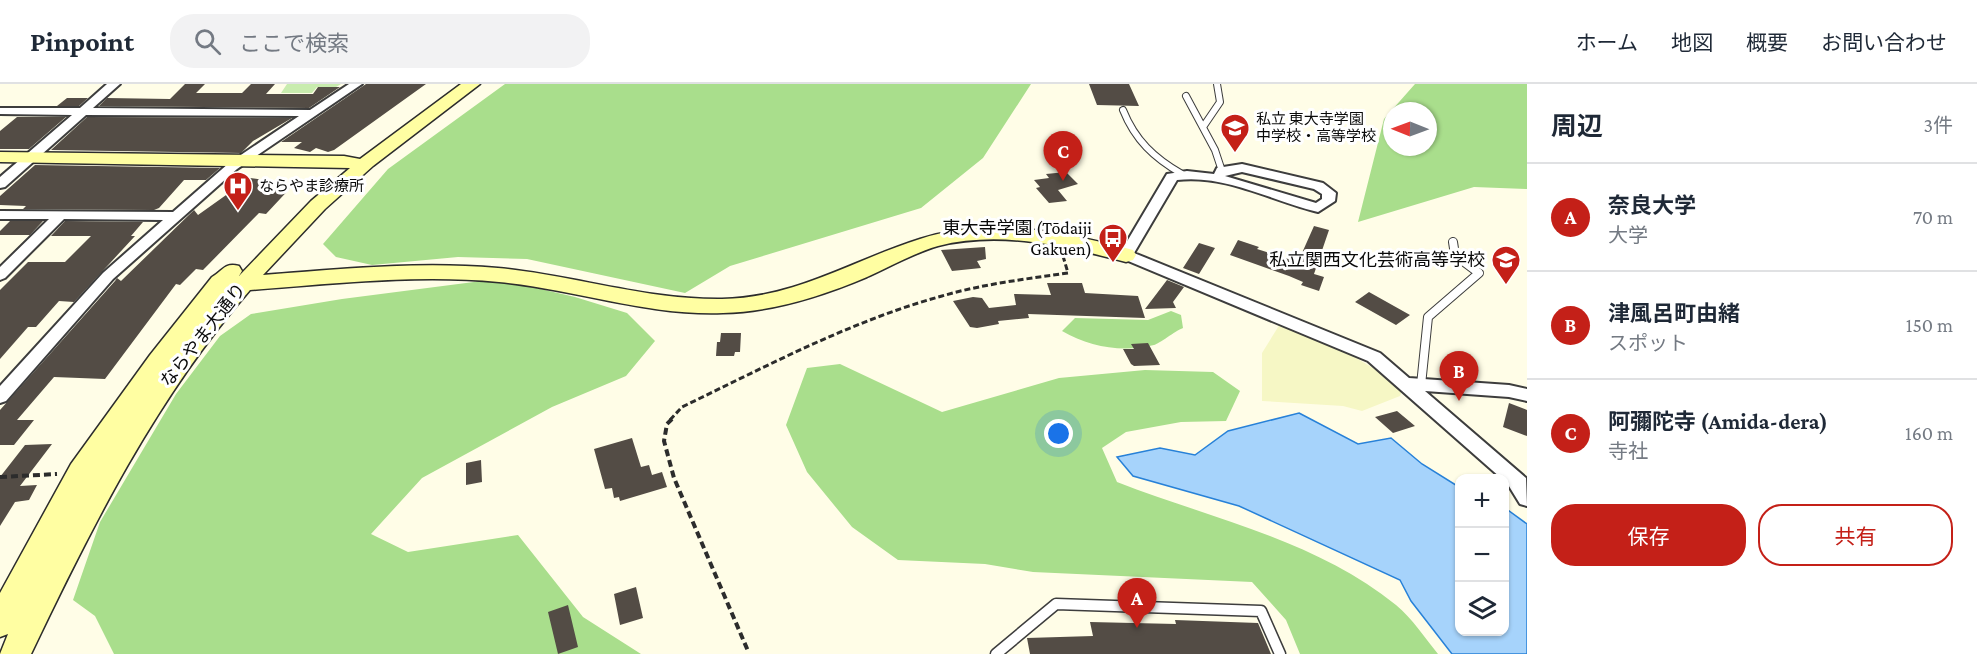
<!DOCTYPE html>
<html lang="ja">
<head>
<meta charset="utf-8">
<style>
  :root { --surface:#fff; --page:#f2f2f3; --text:#1f2937; --muted:#747a83; --line:#e0e1e3; --accent:#c42018 }
  body { margin:0; font-family:"Crimson Pro","Noto Sans JP",serif; background:var(--page); color:var(--text) }
  .controls { position:absolute; right:18px; bottom:18px; display:grid; overflow:hidden; border-radius:12px; box-shadow:0 2px 4px #0004 }
  .controls button { width:54px; height:54px; display:grid; place-items:center; padding:0; border:0; border-bottom:2px solid var(--line); background:var(--surface); color:var(--text); font:30px sans-serif }
  .compass { position:absolute; left:1383px; top:18px; width:54px; height:54px; border-radius:50%; background:var(--surface); box-shadow:0 2px 4px #0004; rotate:271deg }
  .you { position:absolute; left:1059px; top:350px; width:21px; height:21px; margin:-15px; border:4px solid #fff; border-radius:50%; background:#1a73e8; box-shadow:0 0 0 9px #1a73e833 }
  .badge { display:grid; place-items:center; width:39px; height:39px; border-radius:50%; background:var(--accent); color:#fff; font-size:20px; font-weight:700 }
  .pin { position:absolute; translate:-50% -50px; filter:drop-shadow(0 2px 3px #0008) }
  .pin::after { content:''; position:absolute; top:32px; width:21px; height:18px; background:inherit; clip-path:polygon(0 0,100% 0,50% 100%) }
  .list { margin:0; padding:0; list-style:none }
  h2 { display:flex; justify-content:space-between; align-items:center; height:78px; margin:0; padding:0 24px; font-size:26px }
  h2 small { font-size:20px; font-weight:400; color:var(--muted) }
  .list li { display:grid; grid-template-columns:39px 1fr auto; gap:18px; align-items:center; box-sizing:border-box; height:108px; padding:0 24px; border-top:2px solid var(--line) }
  .list b { display:block; font-size:22px; white-space:nowrap }
  .list p { margin:0; font-size:20px; white-space:nowrap; color:var(--muted) }
  .list em { font-size:20px; font-style:normal; color:var(--muted) }
  .actions { display:flex; gap:12px; padding:18px 24px }
  .actions a { flex:1; padding:14px 0; border:2px solid var(--accent); border-radius:24px; text-align:center; font-size:21px; color:var(--accent) }
  .actions .main { background:var(--accent); color:#fff }
  .icon { flex:none; width:33px; height:33px; fill:none; stroke:currentColor; stroke-width:2; stroke-linecap:round; stroke-linejoin:round }
  .map { position:relative; flex:none; width:1527px; height:570px; overflow:hidden }
  header { display:flex; align-items:center; gap:36px; box-sizing:border-box; height:84px; padding:0 30px; background:var(--surface); border-bottom:2px solid var(--line) }
  header strong { font-size:28px }
  nav { display:flex; gap:33px; margin-inline-start:auto; font-size:21px }
  .search { width:420px; height:54px; background:var(--page); display:flex; align-items:center; gap:15px; box-sizing:border-box; padding:0 21px; border-radius:24px; color:var(--muted); font-size:22px }
  main { display:flex }
  aside { flex:1; background:var(--surface) }
  .map>svg:first-child { display:block }
  .farmland { fill:#f6f7c5 }
  .green { fill:#c8ecae }
  .forest { fill:#a9de8c; fill-rule:evenodd }
  .water { fill:#a6d3fb; stroke:#2781d8; stroke-width:1.5 }
  .building { fill:#534c45 }
  .lines { fill:none; stroke-linecap:round; stroke-linejoin:round }
  .lane-far2-casing { stroke:#3d3d3d; stroke-width:8 }
  .lane-far1-casing { stroke:#3d3d3d; stroke-width:10 }
  .lane-casing { stroke:#3d3d3d; stroke-width:13 }
  .street-casing { stroke:#3d3d3d; stroke-width:4 }
  .secondary-casing { stroke:#2c2c2c; stroke-width:3 }
  .path-far1 { stroke:#2c2c2c; stroke-width:3; stroke-dasharray:6 3; stroke-linecap:butt }
  .path { stroke:#2c2c2c; stroke-width:4; stroke-dasharray:7 4; stroke-linecap:butt }
  .lane-far2 { stroke:#fff; stroke-width:6 }
  .lane-far1 { stroke:#fff; stroke-width:8 }
  .lane { stroke:#fff; stroke-width:10 }
  .street { fill:#fff; fill-rule:evenodd }
  .secondary { fill:#fffea2; fill-rule:evenodd }
  .labels { text-anchor:middle; dominant-baseline:central; stroke-width:6; stroke-linejoin:round; paint-order:stroke }
  .far-poi-label { font-size:15px; fill:#0a0a0a; stroke:#fff; text-anchor:start }
  .poi-label { font-size:18px; fill:#0a0a0a; stroke:#fff; text-anchor:end }
  .street-label { font-size:18px; fill:#0a0a0a; stroke:#fff }
</style>
</head>
<body>
<header>
<strong>Pinpoint</strong>
<div class="search"><svg class="icon" aria-label="search" viewBox="0 0 24 24"><circle cx="10" cy="10" r="6"/><path d="M15 15l6 6"/></svg>ここで検索</div>
<nav><a>ホーム</a><a>地図</a><a>概要</a><a>お問い合わせ</a></nav>
</header>
<main>
<div class="map">
<svg width="1527" height="570" viewBox="0 0 1527 570">
  <rect width="100%" height="100%" fill="#fffde7"/>
  <path class="farmland" d="M1280 240 1351 271 1378 287 1403 305 1400 312 1362 327 1343 322 1262 317V269Z"/>
  <path class="green" d="M287 0H341L336 3H317L312 9H281Z"/>
  <path class="forest" d="M505 0H1031L983 74 921 124 730 182 685 209 527 175 458 173 372 181 336 173 323 160 388 85Z
    M1415 0H1527V105L1474 103 1358 138 1384 35ZM1392 27H1428V63H1392Z
    M497 195 575 213 627 229 655 257 626 292 552 323 422 394 371 450 408 468 518 451 583 533 641 570H114L95 532 73 516 100 438 176 310 220 252 251 230 342 215Z
    M1171 227 1181 231 1183 244C1175 247 1159 260 1154 261 1122 269 1090 263 1062 247L1075 234 1148 236Z
    M840 280 942 328 1059 294 1145 286 1213 288 1240 307 1226 337 1181 338 1126 348 1102 364 1117 398C1212 435 1316 456 1396 521 1412 534 1425 554 1438 570H1300L1286 536 1252 498 1033 488 985 480 898 476 852 443 807 388 786 341 807 284Z"/>
  <path class="water" d="M1299 329 1358 360 1391 354 1422 380 1459 403 1460 548H1504L1505 424 1527 440V570H1452L1411 517 1400 496 1239 422 1133 392 1117 373 1160 364 1195 371 1228 347Z"/>
  <path class="building" d="M185 0H205L196 9H242L251 0H275L266 10H313L318 3H340L309 24 99 22 107 14 170 15Z
    M366 0H426L334 66 328 68 316 64 310 68 294 64 302 58H281Z
    M1089 0H1129L1139 22 1097 21Z
    M67 14H88L79 22H57Z
    M17 33H66L29 65H0V47Z
    M87 33 292 34 253 57 241 69 51 66Z
    M35 81 220 84 206 96H184L159 124 154 126 23 125 26 122 0 121V112Z
    M1066 88 1078 100 1058 106 1067 117 1049 119 1036 104 1040 103 1034 96 1049 94 1046 90Z
    M250 94 294 100 266 130 259 129 203 186 196 185 180 201 176 200 105 295 54 293 17 336H34L14 361H0V326L115 197 117 194 121 197 194 126 198 131Z
    M10 137H43L30 151H0V147Z
    M65 137 143 138 131 152H135L74 218 59 217 36 243H28L0 275V206L28 178H65L91 152H51Z
    M1314 142 1329 146 1314 190 1324 193 1319 207 1301 201 1303 198 1289 192 1230 171 1238 156 1259 163 1257 165 1298 178Z
    M1199 159 1215 164 1199 190 1183 184Z
    M985 163 986 175 977 177 981 184 952 187 941 166Z
    M1167 196 1184 203 1173 218 1176 224 1145 225Z
    M1047 199H1082L1085 209 1138 212 1145 234 1028 230 1029 234 998 237 999 240 977 244 970 243 953 217 973 213 982 214 989 224 1016 221 1014 210 1051 211Z
    M1369 208 1410 231 1396 241 1355 218Z
    M721 249H741L740 268H735L734 272H716L717 258H720Z
    M1148 259 1160 281 1134 282 1131 280 1123 265H1134L1131 260Z
    M1509 319 1527 326V352L1503 343Z
    M1397 327 1415 342 1393 349 1375 333Z
    M632 354 641 383 649 381 652 391 662 388 667 403 620 417 619 413 614 414 612 404 605 405 594 365Z
    M52 360 20 402 37 401 29 416 15 418 0 442V393L25 361Z
    M481 376 482 398 466 401V379Z
    M636 503 643 534 620 541 614 510Z
    M568 521 578 563 558 570 548 528Z
    M1175 536 1258 539 1271 570H1030L1027 554 1093 552 1090 538 1176 540Z"/>
  <g class="lines">
    <g class="lane-far2-casing">
      <path id="lane-far2" d="M1186 12 1215 66 1222 87
        M1123 26C1135 56 1154 74 1182 90
        M1203 43 1220 18 1217 0"/>
    </g>
    <g class="lane-far1-casing">
      <path id="lane-far1" d="M1421 301 1428 233 1479 189 1455 171 1453 158"/>
    </g>
    <g class="lane-casing">
      <path id="lane" d="M996 570 1056 520 1261 527 1280 570"/>
    </g>
    <g class="street-casing">
      <path id="street" d="M107 0H120L93 24 310 26 349 0H362L237 85 113 195 6 317 0 319V302L103 189 163 136 64 135 5 194 0 196V183L49 135H0V127L173 128 229 79 299 32 86 31 5 103 0 104V93L72 31 0 30V24H80Z
        M1242 80 1323 99 1336 109 1335 117 1318 128C1272 117 1225 90 1177 96L1134 169 1380 269 1409 294 1509 301 1527 305V317L1509 313 1425 307 1526 394 1527 422 1520 420 1504 394H1501L1368 277 1121 174 1119 171 1167 90 1187 87 1214 90 1217 84ZM1242 88 1314 105 1322 110V115L1316 119 1225 92Z"/>
    </g>
    <g class="secondary-casing">
      <path id="secondary" d="M461 0H480L373 82 325 125 263 191C341 185 419 177 498 184 573 191 646 216 722 215 799 213 850 177 920 155 990 132 1064 148 1133 166L1136 171 1133 176 1126 178C1065 162 1001 146 938 162 914 169 891 182 867 193 822 212 773 228 723 229 647 232 574 205 499 198 416 190 332 200 250 206 156 314 92 442 31 570H0L8 550 0 553V509L71 380 150 271 212 193C223 187 224 178 239 182L242 187 239 192 311 117 350 84 0 78V68L344 72 360 75Z"/>
    </g>
    <path class="path-far1" d="M670 336 682 323C767 282 851 237 942 212 983 200 1026 195 1068 189L1063 172"/>
    <path class="path" d="M672 335 667 340 664 357 674 394 748 567
      M0 393 57 390"/>
    <use href="#lane-far2" class="lane-far2"/>
    <use href="#lane-far1" class="lane-far1"/>
    <use href="#lane" class="lane"/>
    <use href="#street" class="street"/>
    <use href="#secondary" class="secondary"/>
  </g>
  <defs>
    <g id="school-pin" transform="scale(1.5)"><path d="M0 17L-7.5 6A9.5 9.5 0 1 1 7.5 6Z" fill="#c42018" stroke="#fff"/><path d="M0-5L7-2L0 1L-7-2ZM-4 1L0 2.5L4 1V4Q0 6-4 4Z" fill="#fff"/></g>
    <g id="hospital-pin" transform="scale(1.5)"><path d="M0 17L-7.5 6A9.5 9.5 0 1 1 7.5 6Z" fill="#c42018" stroke="#fff"/><path d="M-5-5h3v3.5h4V-5h3V5h-3V1.5h-4V5h-3Z" fill="#fff"/></g>
    <g id="bus-pin" transform="scale(1.5)"><path d="M0 17L-7.5 6A9.5 9.5 0 1 1 7.5 6Z" fill="#c42018" stroke="#fff"/><path d="M-5-6H5V4H4V6H2V4H-2V6H-4V4H-5ZM-3.5-4V0h7V-4ZM-3.5 1.2v1.5H-2V1.2ZM2 1.2v1.5H3.5V1.2Z" fill="#fff"/></g>
  </defs>
  <g fill-rule="evenodd">
    <use href="#school-pin" x="1235" y="44"/>
    <use href="#hospital-pin" x="238" y="102"/>
    <use href="#bus-pin" x="1113" y="154"/>
    <use href="#school-pin" x="1506" y="176"/>
  </g>
  <g class="labels">
    <g class="far-poi-label">
      <text x="1256" y="35">私立 東大寺学園<tspan x="1256" dy="17">中学校・高等学校</tspan></text>
      <text x="259" y="102">ならやま診療所</text>
    </g>
    <g class="poi-label">
      <text x="1092" y="144">東大寺学園 (Tōdaiji<tspan x="1092" dy="21">Gakuen)</tspan></text>
      <text x="1485" y="176">私立関西文化芸術高等学校</text>
    </g>
    <g class="street-label">
      <text transform="translate(203 251) rotate(-52)">ならやま大通り</text>
    </g>
  </g>
</svg>
<div class="controls">
<button>+</button>
<button>−</button>
<button><svg class="icon" aria-label="layers" viewBox="0 0 24 24"><path d="M12 4l9 5-9 5-9-5zM3 14l9 5 9-5"/></svg></button>
</div>
<svg class="compass" viewBox="-18 -18 36 36"><path d="M0-13l5 13h-10z" fill="#e53935"/><path d="M0 13l5-13h-10z" fill="#747a83"/></svg>
<div class="you"></div>
<div class="pin badge" style="left:1137px;top:544px">A</div>
<div class="pin badge" style="left:1459px;top:317px">B</div>
<div class="pin badge" style="left:1063px;top:97px">C</div>
</div>
<aside>
<h2>周辺<small>3件</small></h2>
<ul class="list">
<li><span class="badge">A</span><div><b>奈良大学</b><p>大学</p></div><em>70 m</em></li>
<li><span class="badge">B</span><div><b>津風呂町由緒</b><p>スポット</p></div><em>150 m</em></li>
<li><span class="badge">C</span><div><b>阿彌陀寺 (Amida-dera)</b><p>寺社</p></div><em>160 m</em></li>
</ul>
<div class="actions"><a class="main">保存</a><a>共有</a></div>
</aside>
</main>
</body>
</html>
